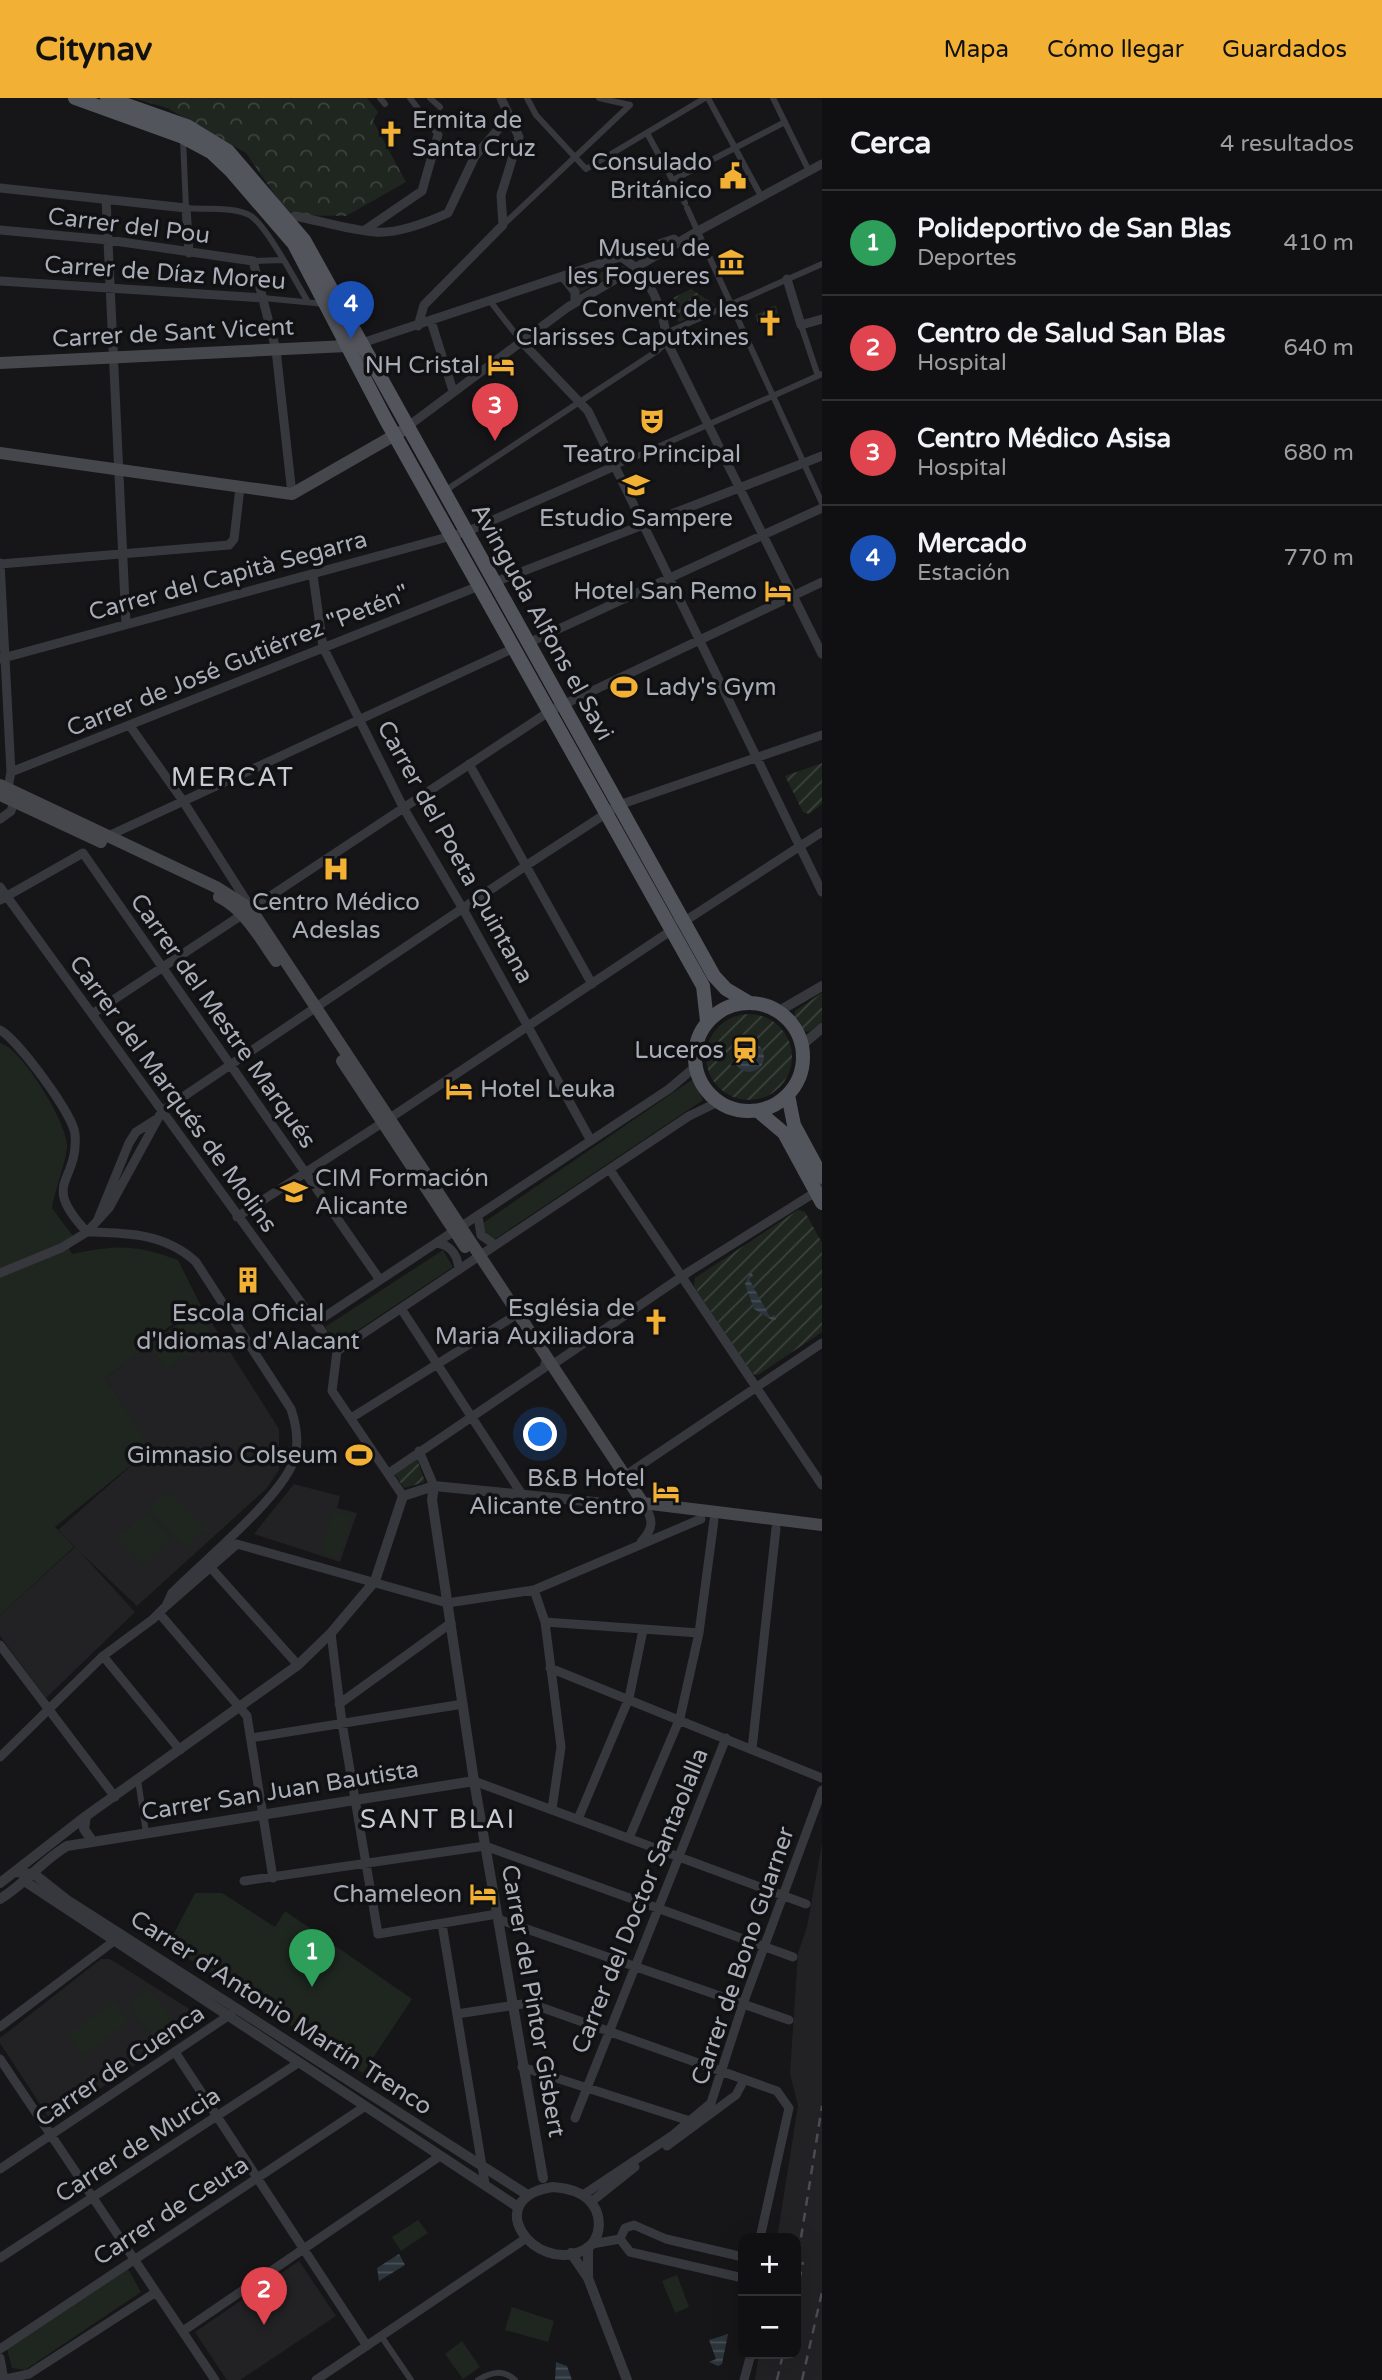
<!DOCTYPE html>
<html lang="es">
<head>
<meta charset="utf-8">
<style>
  :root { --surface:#101012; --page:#19191b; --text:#f1f3f6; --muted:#9c9d9f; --line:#303032; --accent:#f2b134 }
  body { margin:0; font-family:"Varela Round",sans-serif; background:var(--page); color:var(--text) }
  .controls { position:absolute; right:21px; bottom:21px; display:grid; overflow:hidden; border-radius:14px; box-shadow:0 7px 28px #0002 }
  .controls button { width:63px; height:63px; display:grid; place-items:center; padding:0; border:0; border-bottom:2px solid var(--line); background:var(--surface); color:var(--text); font:35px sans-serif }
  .you { position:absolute; left:541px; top:1337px; width:24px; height:24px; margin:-18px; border:5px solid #fff; border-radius:50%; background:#1a73e8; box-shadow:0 0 0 10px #1a73e833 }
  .badge { display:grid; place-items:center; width:46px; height:46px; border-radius:50%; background:var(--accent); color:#fff; font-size:23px; font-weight:700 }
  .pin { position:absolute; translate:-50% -58px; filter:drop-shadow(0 2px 4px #0008) }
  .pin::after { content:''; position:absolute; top:37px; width:24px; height:21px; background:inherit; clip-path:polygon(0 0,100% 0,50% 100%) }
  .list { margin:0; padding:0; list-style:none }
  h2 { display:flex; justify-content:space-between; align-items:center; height:91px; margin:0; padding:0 28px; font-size:30px }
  h2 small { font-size:23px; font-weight:400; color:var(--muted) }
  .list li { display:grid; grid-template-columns:46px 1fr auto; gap:21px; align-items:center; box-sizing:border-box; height:105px; padding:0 28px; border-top:2px solid var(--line) }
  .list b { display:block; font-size:26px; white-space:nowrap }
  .list p { margin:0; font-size:23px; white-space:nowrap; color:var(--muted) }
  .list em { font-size:23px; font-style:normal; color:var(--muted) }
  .map { position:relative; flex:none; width:822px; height:2282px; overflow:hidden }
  header { display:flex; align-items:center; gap:42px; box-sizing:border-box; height:98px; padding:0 35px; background:var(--accent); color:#111 }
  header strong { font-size:33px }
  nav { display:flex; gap:38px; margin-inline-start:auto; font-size:24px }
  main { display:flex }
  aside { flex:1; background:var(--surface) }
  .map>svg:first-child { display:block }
  .built { fill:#222225 }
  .green { fill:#1e261f }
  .forest { fill:url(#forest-crowns) }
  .garden { fill:url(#garden-furrows) }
  .water { fill:url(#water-rules) }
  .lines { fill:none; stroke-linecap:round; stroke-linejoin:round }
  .pedestrian { stroke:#37383d; stroke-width:6 }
  .minor { stroke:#37383d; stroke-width:9 }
  .tertiary { stroke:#37383d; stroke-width:10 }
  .secondary { stroke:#45474d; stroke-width:12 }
  .primary { stroke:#53555c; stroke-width:14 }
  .rail { stroke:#4a4c52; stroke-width:2.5; stroke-dasharray:9 7; stroke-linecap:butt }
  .labels { text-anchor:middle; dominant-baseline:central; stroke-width:7; stroke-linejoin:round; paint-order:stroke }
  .poi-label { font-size:24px; fill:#a8adb8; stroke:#111113; text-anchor:end }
  .street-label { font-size:24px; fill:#a8adb8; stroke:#111113 }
  .neighbourhood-label { font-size:26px; letter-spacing:2px; fill:#c9ccd4; stroke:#111113 }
</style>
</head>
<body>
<header>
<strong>Citynav</strong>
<nav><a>Mapa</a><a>Cómo llegar</a><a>Guardados</a></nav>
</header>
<main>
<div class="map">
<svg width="822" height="2282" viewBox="0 0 822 2282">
  <defs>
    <pattern id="forest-crowns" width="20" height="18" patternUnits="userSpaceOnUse" patternTransform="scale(1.75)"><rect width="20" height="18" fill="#1e261f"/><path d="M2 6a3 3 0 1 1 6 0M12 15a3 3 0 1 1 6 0" fill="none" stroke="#3c433d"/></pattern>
    <pattern id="garden-furrows" width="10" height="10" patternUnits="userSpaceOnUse" patternTransform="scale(1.75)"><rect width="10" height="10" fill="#1e261f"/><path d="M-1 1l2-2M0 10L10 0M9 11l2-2" fill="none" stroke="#3c433d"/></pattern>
    <pattern id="water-rules" width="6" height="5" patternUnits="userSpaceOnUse" patternTransform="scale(1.75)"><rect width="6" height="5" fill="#2c353c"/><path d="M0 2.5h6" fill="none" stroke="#485056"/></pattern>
  </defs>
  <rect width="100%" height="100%" fill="#161618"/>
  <path class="built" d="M201 1208 279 1331V1372L266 1391 137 1508 80 1454 135 1514 46 1600 0 1538V1517L75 1449 58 1432 150 1351 105 1280Z
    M294 1386 340 1398 337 1410 357 1415 340 1464 254 1436Z
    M822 1745V2282H755L759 2256H796V2140H777L798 2008 790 1976 798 1855 807 1829Z
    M101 1861H110L199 1917V1925L51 2023 0 1945V1940Z
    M299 2163 336 2218 240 2282H227L195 2234Z"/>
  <path class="green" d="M622 168 627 170 579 195 573 183Z
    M0 945C22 950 66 1024 67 1046 68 1059 54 1094 52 1110L76 1142 67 1147 72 1156C117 1147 134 1146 178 1162L201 1208 141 1247 143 1252 105 1280 151 1351 55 1429 74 1449 0 1517Z
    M693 981 703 1002 492 1143 480 1127Z
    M443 1152 453 1169 337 1246 325 1229Z
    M199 1215 215 1241 166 1272 149 1245Z
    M168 1392 206 1431 186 1450 148 1410Z
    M147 1413 172 1441 143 1468 117 1441Z
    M333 1413 352 1418 339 1460 321 1455Z
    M195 1795H222L275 1829 285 1813 412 1901 363 1975 168 1847Z
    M149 1891 181 1932 160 1948 129 1907Z
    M114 1903 129 1923 84 1958 68 1937Z
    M418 2122 428 2135 401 2153 392 2139Z
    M128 2171 141 2194 25 2272 12 2270 7 2251Z
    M677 2177 689 2209 675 2215 662 2183Z
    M512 2209 554 2223 548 2244 505 2232Z
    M462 2243 480 2269 463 2281 445 2256Z"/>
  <path class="forest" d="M133 0H367L378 14 373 23 406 84 346 118 289 117 246 55 167 10Z"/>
  <path class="garden" d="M691 191 715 207 680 224 674 221 665 204Z
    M776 207 778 215 758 225 755 217Z
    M822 665V706L809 716 803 714 785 678Z
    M822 895V924L808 934C799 932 793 923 795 913Z
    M706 959a43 43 0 1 1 86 0a43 43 0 1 1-86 0Z
    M798 1112 805 1114 822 1145V1234L758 1277 752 1276 694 1188 695 1180Z
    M416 1358 425 1384 404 1390 394 1375Z"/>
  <path class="water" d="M734 959a15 15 0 1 1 30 0a15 15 0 1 1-30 0Z
    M751 1173 753 1178 749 1181 770 1219 774 1217 776 1222H772L754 1211 745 1186Z
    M399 2156 405 2167 379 2183 377 2170Z
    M728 2236 722 2266 718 2268 709 2264 716 2261 709 2242Z
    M556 2264 567 2268 572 2282H555Z"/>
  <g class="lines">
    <path class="pedestrian" d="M380 0 385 6
      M410 0 438 37
      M430 0 440 9
      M527 0 536 17 586 71 705 0
      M599 0 630 7
      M708 0 761 98
      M773 0 809 73
      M647 35 685 105
      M183 41 186 110C205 112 234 108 251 118 268 130 296 184 308 204
      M673 82 785 24
      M687 110 822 405
      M503 127 630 7
      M253 163 282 162
      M263 200 325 206
      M490 203 521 243
      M801 227 818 278
      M615 368 822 276
      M443 394 657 253 667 244 673 232 822 166
      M138 1682 146 1735
      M381 2238 411 2282
      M478 2282C491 2274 503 2271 515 2282"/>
    <path class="minor" d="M0 90 186 110 189 155
      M106 101 126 526
      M289 122 295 118C321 123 348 132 375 134 397 136 428 124 448 115L475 58 509 19
      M0 132 108 142 253 163 276 252 292 396
      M365 132 422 93 438 37
      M621 159C650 176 664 212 667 244L822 556
      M563 179 575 194V204
      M787 181 801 227 822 221
      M0 183 263 200
      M431 223 453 293
      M418 228 424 207 503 127 501 97 519 39 501 0
      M521 243 588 313 822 794
      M359 246 674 141
      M407 329 568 209 698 133 822 66
      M0 465 11 674 8 690 14 704 11 713 0 721
      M0 466 229 447 234 441 240 390
      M313 477 323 549 403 709 463 811 590 1041
      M495 484 822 358
      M528 545 822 410
      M0 561 466 434 615 368
      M130 628 183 703 251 810
      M469 666 592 886
      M11 674 479 488
      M106 739 514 550
      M83 755 380 1182
      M0 789 323 1235
      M0 802 83 755
      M679 821 685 823 822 734
      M92 916 550 613 822 484
      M0 932C18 942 73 1016 75 1036 79 1086 39 1083 87 1134
      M390 1020 672 832
      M610 1072 822 1387
      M478 1118 481 1137 495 1147
      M237 1119 382 1025
      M98 1121 129 1045 136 1034 155 1022
      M437 1145C451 1147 458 1158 459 1172
      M0 1175 61 1150 87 1134 109 1110 162 1013 527 767 619 707 822 637
      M402 1212 521 1395
      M315 1225 669 991 695 969
      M330 1244 337 1253
      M337 1253 689 1018 718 1004
      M337 1253 332 1293 403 1398
      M552 1267 690 1173 822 1090
      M351 1320 511 1220
      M419 1353 434 1388
      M389 1375 544 1270 547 1259
      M626 1377 822 1245
      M641 1444C655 1429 653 1421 643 1405
      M211 1470 298 1567
      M534 1492 545 1524 561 1649 552 1711
      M166 1508 237 1446 447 1505 534 1492 701 1421
      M159 1515 247 1618 273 1780
      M545 1524 699 1535
      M331 1535 342 1625 378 1836 497 1816
      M0 1547 115 1699
      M103 1558 180 1652
      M550 1570 822 1680
      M339 1606 451 1525
      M251 1640 463 1606
      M752 1651 776 1430
      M0 1659 103 1558 153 1521 166 1508 172 1495C202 1464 285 1397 295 1359 299 1343 296 1326 291 1311L196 1164C165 1135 127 1135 87 1134
      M474 1683 806 1806
      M578 1721 629 1600 643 1532
      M629 1740 680 1620 699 1535 714 1422
      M244 1783 485 1748 793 1859
      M498 1821 789 1922
      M442 1826 485 2086
      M457 1916 529 1905 777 1993 789 2010 760 2140
      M0 1929 114 1843
      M175 1954 367 2248
      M0 1961 215 2282
      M522 1969 690 2023
      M575 2020 726 1640
      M667 2048 736 1997 744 1982
      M0 2071 231 1916
      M583 2097 673 2037 711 2005 743 1906 822 1692
      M591 2104 635 2069
      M620 2141 625 2130 634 2127 666 2141 743 2159
      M592 2146 620 2141 630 2154 743 2180
      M0 2160 298 1965
      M183 2233 440 2058
      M0 2251 364 2009
      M0 2260 4 2282
      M0 2282 29 2276 156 2194
      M316 2282 525 2141
      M744 2282 751 2256"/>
    <path class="tertiary" d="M779 913 822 888
      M802 947 822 930
      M434 1388 432 1402 474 1683 543 2080
      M86 1718 84 1731 93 1744
      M14 1774 34 1776 67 1802 526 2096
      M26 1784 518 2109
      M0 1785 86 1718 298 1567 331 1535 375 1483 403 1398 434 1388 635 1408 643 1405
      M0 1801C26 1785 43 1762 67 1748L474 1683
      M553 2089C565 2090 579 2093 588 2101 603 2115 603 2142 584 2152 534 2177 479 2100 553 2089Z
      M571 2155 588 2180 627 2282
      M588 2180V2150"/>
    <path class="secondary" d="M0 265 347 248
      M0 355 292 396 400 334
      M0 687 218 790 251 811 643 1405 822 1427
      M0 697 101 744
      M219 799C245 812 260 840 276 863
      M342 963 465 1149"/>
    <path class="primary" d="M75 0 183 39 211 54 231 73 294 146 386 322 703 888 707 923
      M107 0 187 28 228 53 304 142 714 878 726 891 748 904
      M695 959a54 54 0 1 1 108 0a54 54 0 1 1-108 0Z
      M788 997 794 1027 822 1079
      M758 1013 784 1035 822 1105"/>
    <path class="rail" d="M796 2171 822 2008
      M796 2198 803 2164
      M777 2282 783 2256
      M802 2282 822 2194"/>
  </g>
  <defs>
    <g id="church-bare" transform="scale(2.1)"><path d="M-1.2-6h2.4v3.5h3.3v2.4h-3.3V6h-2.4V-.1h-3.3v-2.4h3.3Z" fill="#f2b134" stroke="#111113" stroke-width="2.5" paint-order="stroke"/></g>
    <g id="civic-bare" transform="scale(2.1)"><path d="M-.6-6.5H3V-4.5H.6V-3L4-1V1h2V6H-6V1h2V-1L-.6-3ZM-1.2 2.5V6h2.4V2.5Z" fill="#f2b134" stroke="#111113" stroke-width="2.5" paint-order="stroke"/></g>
    <g id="museum-bare" transform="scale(2.1)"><path d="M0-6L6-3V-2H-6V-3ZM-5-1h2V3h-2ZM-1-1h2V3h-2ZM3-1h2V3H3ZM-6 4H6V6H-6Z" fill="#f2b134" stroke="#111113" stroke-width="2.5" paint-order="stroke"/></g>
    <g id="hotel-bare" transform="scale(2.1)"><path d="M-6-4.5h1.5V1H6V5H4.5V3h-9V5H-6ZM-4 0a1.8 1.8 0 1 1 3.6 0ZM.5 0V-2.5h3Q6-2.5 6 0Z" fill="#f2b134" stroke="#111113" stroke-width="2.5" paint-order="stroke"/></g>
    <g id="theatre-bare" transform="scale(2.1)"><path d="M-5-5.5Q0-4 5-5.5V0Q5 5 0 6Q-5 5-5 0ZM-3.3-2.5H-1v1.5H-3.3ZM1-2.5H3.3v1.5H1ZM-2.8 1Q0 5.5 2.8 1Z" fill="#f2b134" stroke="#111113" stroke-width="2.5" paint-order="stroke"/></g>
    <g id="school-bare" transform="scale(2.1)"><path d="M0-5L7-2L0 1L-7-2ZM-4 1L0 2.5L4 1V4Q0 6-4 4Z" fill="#f2b134" stroke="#111113" stroke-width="2.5" paint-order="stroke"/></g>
    <g id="stadium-bare" transform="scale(2.1)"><path d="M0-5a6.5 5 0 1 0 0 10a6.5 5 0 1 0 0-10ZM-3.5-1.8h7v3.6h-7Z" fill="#f2b134" stroke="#111113" stroke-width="2.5" paint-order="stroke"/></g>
    <g id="hospital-bare" transform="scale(2.1)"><path d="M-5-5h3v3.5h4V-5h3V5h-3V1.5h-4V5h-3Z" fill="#f2b134" stroke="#111113" stroke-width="2.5" paint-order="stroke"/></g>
    <g id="station-bare" transform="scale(2.1)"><path d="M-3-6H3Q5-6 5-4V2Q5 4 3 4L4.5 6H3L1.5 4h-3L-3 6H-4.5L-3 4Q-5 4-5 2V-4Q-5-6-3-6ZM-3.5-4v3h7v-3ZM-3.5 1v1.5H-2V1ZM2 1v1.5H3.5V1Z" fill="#f2b134" stroke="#111113" stroke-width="2.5" paint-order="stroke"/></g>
    <g id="university-bare" transform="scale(2.1)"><path d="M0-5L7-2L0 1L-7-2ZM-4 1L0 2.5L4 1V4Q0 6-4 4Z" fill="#f2b134" stroke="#111113" stroke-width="2.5" paint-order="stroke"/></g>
    <g id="building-bare" transform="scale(2.1)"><path d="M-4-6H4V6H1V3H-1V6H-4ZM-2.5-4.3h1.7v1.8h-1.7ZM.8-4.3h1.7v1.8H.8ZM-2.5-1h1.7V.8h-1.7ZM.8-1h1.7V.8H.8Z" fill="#f2b134" stroke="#111113" stroke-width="2.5" paint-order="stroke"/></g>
  </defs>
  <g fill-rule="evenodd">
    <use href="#church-bare" x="391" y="36"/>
    <use href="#civic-bare" x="733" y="78"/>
    <use href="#museum-bare" x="731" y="164"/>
    <use href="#church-bare" x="770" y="225"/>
    <use href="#hotel-bare" x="501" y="267"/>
    <use href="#theatre-bare" x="652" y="323"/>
    <use href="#school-bare" x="636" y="387"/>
    <use href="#hotel-bare" x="778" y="493"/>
    <use href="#stadium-bare" x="624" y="589"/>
    <use href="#hospital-bare" x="336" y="771"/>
    <use href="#station-bare" x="745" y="952"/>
    <use href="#hotel-bare" x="459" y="991"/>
    <use href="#university-bare" x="294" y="1094"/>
    <use href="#building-bare" x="248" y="1182"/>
    <use href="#church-bare" x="656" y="1224"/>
    <use href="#stadium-bare" x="359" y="1357"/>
    <use href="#hotel-bare" x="666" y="1394"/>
    <use href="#hotel-bare" x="483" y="1796"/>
  </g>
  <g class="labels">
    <g class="poi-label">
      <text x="412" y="22" text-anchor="start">Ermita de<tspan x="412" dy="28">Santa Cruz</tspan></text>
      <text x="712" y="64">Consulado<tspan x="712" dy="28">Británico</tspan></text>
      <text x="710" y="150">Museu de<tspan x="710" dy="28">les Fogueres</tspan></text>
      <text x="749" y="211">Convent de les<tspan x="749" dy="28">Clarisses Caputxines</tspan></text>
      <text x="480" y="267">NH Cristal</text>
      <text x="652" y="356" text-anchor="middle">Teatro Principal</text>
      <text x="636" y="420" text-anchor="middle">Estudio Sampere</text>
      <text x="757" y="493">Hotel San Remo</text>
      <text x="645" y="589" text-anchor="start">Lady's Gym</text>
      <text x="336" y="804" text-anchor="middle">Centro Médico<tspan x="336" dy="28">Adeslas</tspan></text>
      <text x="724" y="952">Luceros</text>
      <text x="480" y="991" text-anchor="start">Hotel Leuka</text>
      <text x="315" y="1080" text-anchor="start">CIM Formación<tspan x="315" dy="28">Alicante</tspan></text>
      <text x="635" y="1210">Església de<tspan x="635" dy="28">Maria Auxiliadora</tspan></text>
      <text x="248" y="1215" text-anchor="middle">Escola Oficial<tspan x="248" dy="28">d'Idiomas d'Alacant</tspan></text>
      <text x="338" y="1357">Gimnasio Colseum</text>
      <text x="645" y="1380">B&amp;B Hotel<tspan x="645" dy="28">Alicante Centro</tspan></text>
      <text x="462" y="1796">Chameleon</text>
    </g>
    <g class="street-label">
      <text transform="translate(129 128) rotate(7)">Carrer del Pou</text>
      <text transform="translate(165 175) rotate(4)">Carrer de Díaz Moreu</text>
      <text transform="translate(173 235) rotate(-3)">Carrer de Sant Vicent</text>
      <text transform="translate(228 478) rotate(-15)">Carrer del Capità Segarra</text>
      <text transform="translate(542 524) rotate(61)">Avinguda Alfons el Savi</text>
      <text transform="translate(238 563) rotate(-22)">Carrer de José Gutiérrez "Petén"</text>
      <text transform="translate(455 754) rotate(61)">Carrer del Poeta Quintana</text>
      <text transform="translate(223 923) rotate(55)">Carrer del Mestre Marqués</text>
      <text transform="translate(173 996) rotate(54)">Carrer del Marqués de Molins</text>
      <text transform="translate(280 1693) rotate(-9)">Carrer San Juan Bautista</text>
      <text transform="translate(640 1803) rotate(-68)">Carrer del Doctor Santaolalla</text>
      <text transform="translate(743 1858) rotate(-71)">Carrer de Bono Guarner</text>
      <text transform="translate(533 1903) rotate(80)">Carrer del Pintor Gisbert</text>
      <text transform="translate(281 1915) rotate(33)">Carrer d'Antonio Martín Trenco</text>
      <text transform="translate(120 1968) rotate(-34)">Carrer de Cuenca</text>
      <text transform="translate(138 2047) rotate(-33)">Carrer de Murcia</text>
      <text transform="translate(171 2113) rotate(-33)">Carrer de Ceuta</text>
    </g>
    <g class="neighbourhood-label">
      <text x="233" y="679">MERCAT</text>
      <text x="438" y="1721">SANT BLAI</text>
    </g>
  </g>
</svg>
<div class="controls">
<button>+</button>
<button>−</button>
</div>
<div class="you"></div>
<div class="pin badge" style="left:312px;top:1889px;background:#2e9e5b">1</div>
<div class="pin badge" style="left:264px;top:2227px;background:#e0444e">2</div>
<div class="pin badge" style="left:495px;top:343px;background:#e0444e">3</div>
<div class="pin badge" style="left:351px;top:241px;background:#1a4fb4">4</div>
</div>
<aside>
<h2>Cerca<small>4 resultados</small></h2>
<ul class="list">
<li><span class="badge" style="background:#2e9e5b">1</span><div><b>Polideportivo de San Blas</b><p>Deportes</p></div><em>410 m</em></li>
<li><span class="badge" style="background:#e0444e">2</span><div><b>Centro de Salud San Blas</b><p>Hospital</p></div><em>640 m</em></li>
<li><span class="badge" style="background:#e0444e">3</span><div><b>Centro Médico Asisa</b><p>Hospital</p></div><em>680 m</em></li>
<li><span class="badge" style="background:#1a4fb4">4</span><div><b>Mercado</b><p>Estación</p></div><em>770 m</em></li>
</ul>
</aside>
</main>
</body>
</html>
